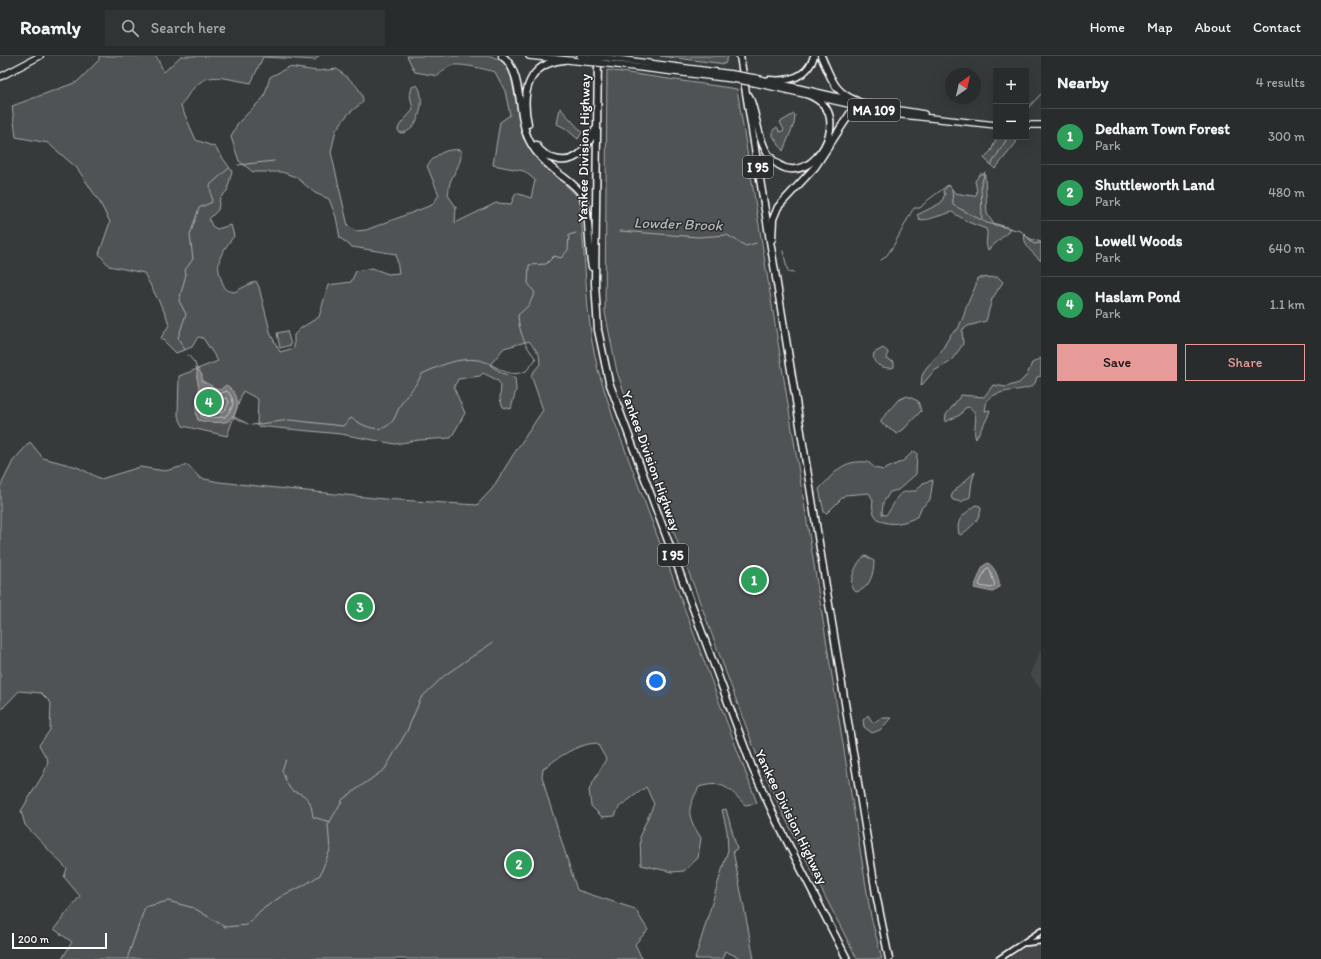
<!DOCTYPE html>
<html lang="en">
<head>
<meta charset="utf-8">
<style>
  :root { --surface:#292c2c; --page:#313434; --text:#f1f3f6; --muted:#a5a7a9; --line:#454848; --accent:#e69b98 }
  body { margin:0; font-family:Itim,sans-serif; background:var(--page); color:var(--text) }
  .controls { position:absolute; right:12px; top:12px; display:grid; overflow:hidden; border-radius:0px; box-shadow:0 4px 16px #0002 }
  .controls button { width:36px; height:36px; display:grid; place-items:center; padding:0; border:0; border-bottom:1px solid var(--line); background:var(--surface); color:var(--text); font:20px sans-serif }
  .compass { position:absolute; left:945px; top:12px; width:36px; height:36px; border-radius:50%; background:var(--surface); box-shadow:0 4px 16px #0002; rotate:34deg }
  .scale { position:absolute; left:12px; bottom:10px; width:95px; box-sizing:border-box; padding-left:4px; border:2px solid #fff; border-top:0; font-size:11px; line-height:14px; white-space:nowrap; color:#fff; -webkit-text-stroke:3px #2a2d2e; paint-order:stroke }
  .you { position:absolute; left:656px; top:625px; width:14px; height:14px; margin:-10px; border:3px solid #fff; border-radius:50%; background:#1a73e8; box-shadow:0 0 0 6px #1a73e833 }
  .badge { display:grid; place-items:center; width:26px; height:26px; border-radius:50%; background:var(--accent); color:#fff; font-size:13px; font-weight:700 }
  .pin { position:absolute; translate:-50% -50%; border:2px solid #fff; box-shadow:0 1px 4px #0006 }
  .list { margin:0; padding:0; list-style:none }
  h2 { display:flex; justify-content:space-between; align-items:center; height:52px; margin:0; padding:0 16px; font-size:17px }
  h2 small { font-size:13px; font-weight:400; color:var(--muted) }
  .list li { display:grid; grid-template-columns:26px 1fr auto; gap:12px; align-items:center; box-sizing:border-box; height:56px; padding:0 16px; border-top:1px solid var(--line) }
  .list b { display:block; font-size:15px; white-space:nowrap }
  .list p { margin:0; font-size:13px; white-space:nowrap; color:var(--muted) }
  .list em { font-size:13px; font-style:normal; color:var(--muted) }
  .actions { display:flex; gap:8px; padding:12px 16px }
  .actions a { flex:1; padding:9px 0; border:1px solid var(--accent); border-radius:0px; text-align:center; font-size:14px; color:var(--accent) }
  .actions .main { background:var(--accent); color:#111 }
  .icon { flex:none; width:22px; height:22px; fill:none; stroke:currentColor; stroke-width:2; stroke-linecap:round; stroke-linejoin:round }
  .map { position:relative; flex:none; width:1041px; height:903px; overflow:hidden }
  header { display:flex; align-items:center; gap:24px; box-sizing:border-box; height:56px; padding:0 20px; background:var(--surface); border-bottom:1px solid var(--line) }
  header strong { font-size:19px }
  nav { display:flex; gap:22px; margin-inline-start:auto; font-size:14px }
  .search { width:280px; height:36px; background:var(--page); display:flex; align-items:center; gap:10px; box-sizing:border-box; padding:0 14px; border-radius:0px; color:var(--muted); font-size:15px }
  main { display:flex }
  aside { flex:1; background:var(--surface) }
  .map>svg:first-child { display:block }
  .built { fill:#444748 }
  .green { fill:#505354; stroke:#a8a9aa }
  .water { fill:#767879; stroke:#adaeaf }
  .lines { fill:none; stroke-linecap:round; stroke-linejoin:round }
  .shore { stroke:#c8c9c9; stroke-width:1 }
  .stream { stroke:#adaeaf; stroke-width:1 }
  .secondary-casing { stroke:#fff; stroke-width:8 }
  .primary-casing { stroke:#fff; stroke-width:8 }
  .motorway-casing { stroke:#fff; stroke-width:9 }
  .secondary { stroke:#2a2d2e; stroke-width:4.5 }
  .primary { stroke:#2a2d2e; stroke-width:5.5 }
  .motorway { stroke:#2a2d2e; stroke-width:6 }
  .primary-bridge-casing { stroke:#fff; stroke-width:8; stroke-linecap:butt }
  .primary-bridge { stroke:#2a2d2e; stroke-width:5.5 }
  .labels { text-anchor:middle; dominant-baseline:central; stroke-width:3; stroke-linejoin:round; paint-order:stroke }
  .shield { fill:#2a2d2e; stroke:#bfc0c0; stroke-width:1 }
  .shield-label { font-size:13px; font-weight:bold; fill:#fff }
  .street-label { font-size:14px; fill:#fff; stroke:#2a2d2e }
  .water-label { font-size:15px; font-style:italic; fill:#b4b5b5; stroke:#2a2d2e }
</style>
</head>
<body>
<header>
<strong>Roamly</strong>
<div class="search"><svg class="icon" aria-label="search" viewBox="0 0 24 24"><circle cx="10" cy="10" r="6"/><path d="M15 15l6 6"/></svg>Search here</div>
<nav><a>Home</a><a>Map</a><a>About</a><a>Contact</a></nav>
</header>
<main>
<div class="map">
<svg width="1041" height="903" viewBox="0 0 1041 903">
  <rect width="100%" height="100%" fill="#373a3b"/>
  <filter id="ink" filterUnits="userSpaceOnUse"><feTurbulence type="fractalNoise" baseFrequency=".025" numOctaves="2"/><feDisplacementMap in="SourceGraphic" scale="8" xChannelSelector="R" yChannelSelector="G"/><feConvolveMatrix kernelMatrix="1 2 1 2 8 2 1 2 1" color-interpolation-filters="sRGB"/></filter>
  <g filter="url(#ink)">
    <path class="built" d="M1041 593V634L1030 618Z
      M1041 887V903H1009L1030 888Z"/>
    <path class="green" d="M99 0H156L164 16 181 0H319L315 4 263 1 251 27C212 20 203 13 181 50L196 84 215 91 232 115 227 135 220 142 218 154 209 163 212 170 217 173 231 169 234 180C218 201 213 209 226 234L234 236 256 225 259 231 271 279 280 296 294 292V279L301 272 319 261 328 229 351 226 356 215 372 212 388 218 399 217 396 198 352 191 340 182 336 161 329 143 315 137 296 121 282 116H253L239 105 231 81 237 68 264 41 270 21 289 11 317 15 337 13C347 22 363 31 363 46L348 58 336 74 331 96 348 170 356 175 366 174 432 149 439 139 427 110C436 98 446 92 461 94 462 107 456 113 451 124 449 128 449 134 448 139L456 151 455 167 496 147 511 148 516 137 531 142 535 124 524 115 493 109 500 66 510 59 505 35 495 16C485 13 464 8 453 9 448 10 441 16 438 20L415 16 407 0H491L504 6 510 15 523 82 536 100 580 143 588 253 592 286 598 314 614 364 757 747 745 749C729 732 723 724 699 731 686 756 687 759 701 782L698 802 684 815 672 816 641 809 640 779 654 748 646 731 619 751 615 760 602 761 591 750 589 734 606 703 597 687C576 688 559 701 543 713L542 720 547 739 577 834 635 853 648 874 635 888 642 903H62L72 886 54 873 80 840 64 821 67 813 25 769 21 755 44 717 48 705 39 689 50 674 51 647 41 637 19 635 0 655V431L13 405 30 386 43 402 77 411 101 423 140 411 165 415 188 409 200 422 219 426 384 443 477 449 492 433 513 399 543 354 531 319 540 308 539 298 529 285 504 292 490 309 502 317 515 322 516 334 511 353 503 351 500 343 501 329 497 324 483 317 480 320 458 323 454 332 465 357 451 382 419 384 395 388 341 378 257 370 258 343 243 335 227 380 183 370 178 360 179 320 218 305 203 282 198 281 192 291 176 297 161 282 169 269 166 259 144 217 109 210 99 198 110 166 99 145 77 112 48 87 16 81 12 50 77 26 99 4Z
      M660 0H728L725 8Z
      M607 14 737 33 871 861 882 903H857L784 760 760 708 669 463 617 316 605 256Z
      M417 29C427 41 419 78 400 77L398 74C399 66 409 61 413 53L410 39 412 31Z
      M560 52 582 76 578 83 565 72 557 68Z
      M794 58 795 59 794 68 783 95 773 80V74L777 71 780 76 784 74 780 66Z
      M997 81H1017L1016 87 995 113 984 102 991 95Z
      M980 118H985V120L987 158 993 167 1010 172 1007 177 988 194C984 187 989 179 986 173L968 166 952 156 929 163 920 164 917 159 941 147 945 138 943 135 949 129 955 137 973 140 976 139 977 135 975 125Z
      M1024 179 1031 183 1041 186V205C1032 196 1025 192 1024 179Z
      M998 221 1003 226 992 243 986 265 968 270 962 274 963 288 959 294 950 306 934 315 921 330 922 320 926 312 940 297 951 278 958 273 964 259 966 251 976 229 977 222Z
      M287 275 291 289 280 292 277 277Z
      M883 292 888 296 887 303 894 306V311L891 312C881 312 871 308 874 297Z
      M1041 302V320L1037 321C1036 323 1036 325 1035 327 1029 337 1000 331 987 344L985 355 990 354C988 364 980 373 976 383 971 372 982 359 969 351L965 352 960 359 945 366 946 359 961 339 984 341 993 329 1006 331 1019 327 1027 319 1032 307Z
      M907 340 918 345 921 355 904 373 897 378 881 367V364L898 344Z
      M914 395 917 397 916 418 898 434 890 436 883 447 882 458 886 459C898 446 893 434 916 435L923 427 933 424 930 444 921 452 918 460C901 471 868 473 873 444L869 437 845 439 827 457 824 456 819 433C837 415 841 404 868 406L875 412 883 414 903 405Z
      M975 416 972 425 970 441 961 446 953 444 951 441 954 435Z
      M976 449 980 450 981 453C980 464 970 472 961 479L959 478C955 461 966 458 976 449Z
      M866 500 874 505C874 517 870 533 856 536L852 532C849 524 858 502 866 500Z
      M868 659 873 667 881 662H891L880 674 872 677 864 671 863 664Z
      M726 753 737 793 733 795 754 903H742L725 895 722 903H695L728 794 727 775 722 754Z"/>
    <path class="water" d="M198 313 202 319V325L220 334 226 329C240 337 241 355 228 365 224 368 203 366 198 364 193 353 200 343 199 332 198 325 195 319 198 313Z
      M988 507C995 511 1000 524 999 531L993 536 974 532 983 510Z"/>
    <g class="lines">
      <path class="shore" d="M204 332 219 338 227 335C237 345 233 352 225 361L204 362 201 360Z
        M208 340 220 343 227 342 229 346 226 353 221 357 206 356Z
        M989 512 995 529 991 532 980 530 979 528 986 513Z"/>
      <path class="stream" d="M1026 54 1041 38
        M238 109 274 105
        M991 109 1008 81
        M982 163 981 129 985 116
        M620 175 698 181 727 179 746 190 756 187
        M783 195 788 216 794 217
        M881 204C891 201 906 163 914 152H920L928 144 948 129 952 133 953 149 987 167 1021 175 1034 188 1041 187
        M185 294 178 282 186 258 179 245 186 218 185 214 193 203 190 179 199 152 212 146 210 129 229 112
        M188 299 195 307 197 314
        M232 360 248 368
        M252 369 290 364 343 370 351 362C365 371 383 380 394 363 397 357 399 351 402 346 409 336 417 329 422 318 439 310 458 301 478 304 497 307 505 324 526 315L536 303C525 289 519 277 518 259L528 250 535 237 528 227 529 209 546 208 554 200 561 202 568 194 569 179 576 177
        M286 704 282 714 286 725
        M287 728 292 735C308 739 311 745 313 761L330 766
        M127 903 145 851 168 845 194 852 225 871 247 869 260 855 283 839 303 830 320 819 330 794 328 769 343 743 385 713 407 675 421 642 445 619 492 587"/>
      <g class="secondary-casing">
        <path id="secondary" d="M1025 887 1041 885
          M999 903 1041 875"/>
      </g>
      <g class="primary-casing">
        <path id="primary" d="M529 0 587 6
          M580 0 587 1
          M609 2 732 18
          M609 8 733 23
          M0 21 40 0
          M755 22 881 51 924 58
          M755 27 893 58 996 69
          M1026 69H1041"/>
      </g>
      <g class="motorway-casing">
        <path id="motorway" d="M502 0C522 14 518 54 526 77 533 96 546 108 562 120 570 126 577 131 582 139 591 158 587 190 592 211
          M740 0 876 838 889 903
          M821 0C831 21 833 36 857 45
          M598 2 595 227 598 274 609 326 752 711 776 764 847 903
          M769 24C789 26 808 21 814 0
          M749 40C757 58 757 82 768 98 798 141 845 82 826 52 821 44 812 40 804 37
          M528 68C521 37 528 7 564 4
          M536 89C547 105 568 110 582 96 588 89 591 82 595 74
          M772 183 773 163 778 151 815 111 851 56 857 52 863 51"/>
      </g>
      <use href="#secondary" class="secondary"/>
      <use href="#primary" class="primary"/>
      <use href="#motorway" class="motorway"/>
      <g class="primary-bridge-casing">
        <path id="primary-bridge" d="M587 1 609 2
          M587 6 609 8
          M732 18 755 22
          M733 23 755 27"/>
      </g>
      <use href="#primary-bridge" class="primary-bridge"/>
    </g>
  </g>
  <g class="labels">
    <g class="shield">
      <rect x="848" y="43" width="52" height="22" rx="3"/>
      <rect x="743" y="100" width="30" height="22" rx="3"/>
      <rect x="658" y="488" width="30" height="22" rx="3"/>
    </g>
    <g class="shield-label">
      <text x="874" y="54">MA 109</text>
      <text x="758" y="111">I 95</text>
      <text x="673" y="499">I 95</text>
    </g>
    <g class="street-label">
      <text transform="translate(584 92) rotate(-89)">Yankee Division Highway</text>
      <text transform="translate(651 405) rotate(70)">Yankee Division Highway</text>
      <text transform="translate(791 761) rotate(64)">Yankee Division Highway</text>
    </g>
    <g class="water-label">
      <text transform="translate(678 168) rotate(2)">Lowder Brook</text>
    </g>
  </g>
</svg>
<div class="controls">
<button>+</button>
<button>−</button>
</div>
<svg class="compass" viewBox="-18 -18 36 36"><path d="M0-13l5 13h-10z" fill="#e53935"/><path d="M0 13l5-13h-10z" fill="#a5a7a9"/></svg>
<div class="scale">200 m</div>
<div class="you"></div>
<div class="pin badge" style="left:754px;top:524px;background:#2e9e5b">1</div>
<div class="pin badge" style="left:519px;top:808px;background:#2e9e5b">2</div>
<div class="pin badge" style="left:360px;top:551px;background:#2e9e5b">3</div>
<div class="pin badge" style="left:209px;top:346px;background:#2e9e5b">4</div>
</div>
<aside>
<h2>Nearby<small>4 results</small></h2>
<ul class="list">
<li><span class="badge" style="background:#2e9e5b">1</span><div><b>Dedham Town Forest</b><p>Park</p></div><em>300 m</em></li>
<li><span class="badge" style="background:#2e9e5b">2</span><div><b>Shuttleworth Land</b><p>Park</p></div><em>480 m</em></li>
<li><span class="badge" style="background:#2e9e5b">3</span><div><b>Lowell Woods</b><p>Park</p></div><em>640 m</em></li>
<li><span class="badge" style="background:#2e9e5b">4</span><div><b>Haslam Pond</b><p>Park</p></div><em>1.1 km</em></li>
</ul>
<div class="actions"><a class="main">Save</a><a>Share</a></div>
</aside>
</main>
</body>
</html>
